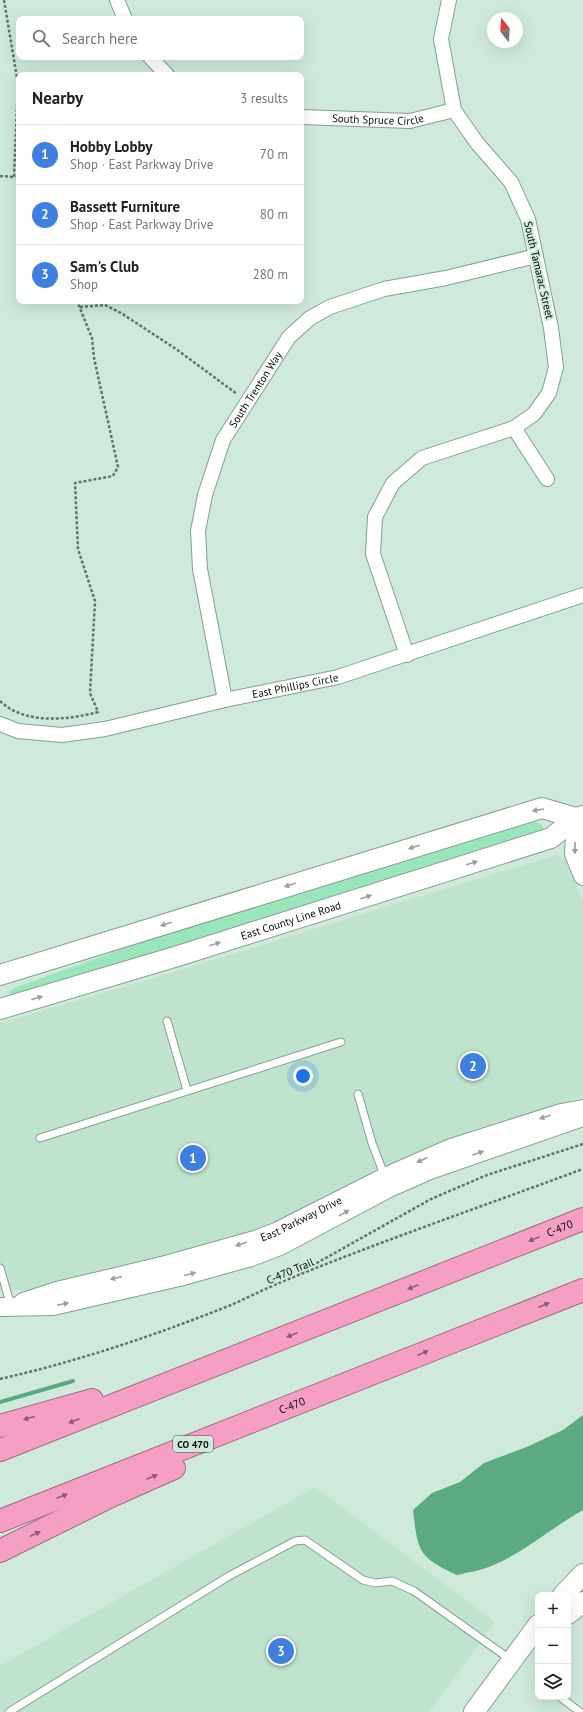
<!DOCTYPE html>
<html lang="en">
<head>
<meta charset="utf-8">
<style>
  :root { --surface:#fff; --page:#f2f2f2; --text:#222; --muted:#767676; --line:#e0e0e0; --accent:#2563eb }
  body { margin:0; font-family:"PT Sans",sans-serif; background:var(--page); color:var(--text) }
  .controls { position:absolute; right:12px; bottom:12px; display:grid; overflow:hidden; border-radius:8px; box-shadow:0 4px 16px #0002 }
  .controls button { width:36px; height:36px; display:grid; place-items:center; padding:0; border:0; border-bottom:1px solid var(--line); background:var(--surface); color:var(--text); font:20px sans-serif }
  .compass { position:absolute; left:487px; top:12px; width:36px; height:36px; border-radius:50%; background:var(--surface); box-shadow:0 4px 16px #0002; rotate:343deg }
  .you { position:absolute; left:303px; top:1076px; width:14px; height:14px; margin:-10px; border:3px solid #fff; border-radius:50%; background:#1a73e8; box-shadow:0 0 0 6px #1a73e833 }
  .badge { display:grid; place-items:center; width:26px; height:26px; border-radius:50%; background:var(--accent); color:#fff; font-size:13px; font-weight:700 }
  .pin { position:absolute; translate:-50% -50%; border:2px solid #fff; box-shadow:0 1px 4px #0006 }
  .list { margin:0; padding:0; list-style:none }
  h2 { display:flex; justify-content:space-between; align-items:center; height:52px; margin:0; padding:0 16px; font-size:17px }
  h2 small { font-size:13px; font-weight:400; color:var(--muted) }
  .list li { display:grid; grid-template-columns:26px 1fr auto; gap:12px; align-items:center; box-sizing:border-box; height:60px; padding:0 16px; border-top:1px solid var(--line) }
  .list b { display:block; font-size:15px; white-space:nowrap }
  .list p { margin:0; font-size:13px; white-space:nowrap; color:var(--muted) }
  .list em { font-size:13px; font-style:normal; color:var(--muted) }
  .icon { flex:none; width:22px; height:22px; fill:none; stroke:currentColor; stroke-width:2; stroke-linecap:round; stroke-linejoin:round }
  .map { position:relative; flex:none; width:583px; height:1712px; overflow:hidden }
  .search { position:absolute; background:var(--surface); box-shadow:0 4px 16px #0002; left:16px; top:16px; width:288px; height:44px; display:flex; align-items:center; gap:10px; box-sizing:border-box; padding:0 14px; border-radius:8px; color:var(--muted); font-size:15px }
  .panel { position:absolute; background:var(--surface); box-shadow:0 4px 16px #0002; left:16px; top:72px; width:288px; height:232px; border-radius:8px }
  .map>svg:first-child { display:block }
  .built { fill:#c0e3ce }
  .green { fill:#9ae6bb }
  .water { fill:#5caa81 }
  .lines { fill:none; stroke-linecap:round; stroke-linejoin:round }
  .stream { stroke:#5caa81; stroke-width:4 }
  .service-casing { stroke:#869f90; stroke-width:9 }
  .minor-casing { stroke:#869f90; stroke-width:16 }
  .tertiary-casing { stroke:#869f90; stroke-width:20 }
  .secondary-casing { stroke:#869f90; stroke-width:22 }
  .motorway-casing { stroke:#a26c83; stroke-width:24 }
  .path { stroke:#63746a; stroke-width:2.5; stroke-dasharray:3 2; stroke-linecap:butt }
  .service { stroke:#fff; stroke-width:7 }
  .minor { stroke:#fff; stroke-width:14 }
  .tertiary { stroke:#fff; stroke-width:18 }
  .secondary { stroke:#fff; stroke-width:20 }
  .motorway { stroke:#f69fc5; stroke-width:22 }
  .oneway { fill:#9b9f9d }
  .oneway2 { fill:#8a5e70 }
  .labels { text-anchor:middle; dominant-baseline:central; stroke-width:4; stroke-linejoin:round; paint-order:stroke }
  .shield { fill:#cfeada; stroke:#425048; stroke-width:1 }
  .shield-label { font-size:10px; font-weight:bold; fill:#060e09 }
  .street-label { font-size:11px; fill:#060e09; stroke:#cfeada }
</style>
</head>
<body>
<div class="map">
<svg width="583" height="1712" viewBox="0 0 583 1712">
  <rect width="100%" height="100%" fill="#cfeada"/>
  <path class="built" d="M556 855 566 860 583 902V1096L517 1118 271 1227 153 1262 29 1290 0 1291V1023L144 981Z
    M315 1487 495 1622 429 1712H0V1666Z"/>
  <path class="green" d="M535 822 541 824 544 830 378 884 12 996 11 993 8 994 14 988 170 932 516 826Z"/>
  <path class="water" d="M583 1415V1510C553 1527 527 1550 496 1564 484 1570 470 1572 457 1575 418 1557 418 1552 413 1510L432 1493 460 1482 484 1463 529 1446 563 1430Z"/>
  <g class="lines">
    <path class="stream" d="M0 1402 73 1381"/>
    <g class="service-casing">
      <path id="service" d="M167 1021 187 1090
        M358 1094 372 1143 385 1177
        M40 1138 341 1042
        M0 1268 11 1306
        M560 1697 580 1712
        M9 1712 229 1576 295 1541 305 1540 363 1580 375 1583 392 1581 414 1591 511 1660"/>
    </g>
    <g class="minor-casing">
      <g id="minor">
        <path d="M117 0 125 19"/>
        <path d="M150 57 167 75"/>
        <path id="s1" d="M301 117 410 121 454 110"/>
        <path d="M514 428 547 479"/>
        <path d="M407 655 373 554 375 517 393 483 422 458 514 428 534 414 549 393 556 367 551 328 528 219 511 182 477 143 454 110 441 39 449 0"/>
        <path id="s2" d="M225 700 200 569 198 531 205 495 223 440 289 337 310 318 330 307 384 289 446 278 536 256"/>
        <path id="s3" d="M0 724 18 731 62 735 105 729 225 700 338 677 583 595"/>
      </g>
    </g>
    <g class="tertiary-casing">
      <g id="tertiary">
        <path d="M576 818 574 854 583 876"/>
        <path id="s4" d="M23 1302 57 1291 166 1265 255 1240 276 1232 385 1177 451 1148 561 1113 583 1109"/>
        <path d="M0 1307 53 1306 179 1277 251 1257 280 1246 389 1188 430 1170 583 1117"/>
      </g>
    </g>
    <g class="secondary-casing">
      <g id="secondary">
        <path d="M0 975 542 808 576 818"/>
        <path id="s5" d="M0 1009 178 956 551 838 576 818 583 816"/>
        <path d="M563 1595 583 1574"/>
        <path d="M568 1614 583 1602"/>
        <path d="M474 1712 538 1625"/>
      </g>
    </g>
    <g class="motorway-casing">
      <g id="motorway">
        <path d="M0 1426 92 1400"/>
        <path id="s6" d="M0 1450 583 1219"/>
        <path id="s7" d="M0 1521 583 1290"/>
        <path d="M0 1551 111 1496 174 1468"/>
      </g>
    </g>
    <path class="path" d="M4 0 18 84 14 177H19
      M0 176 14 177
      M80 307 105 305 121 313 176 349 237 394
      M0 701C25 725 68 720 98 712L90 693 95 601 78 549 75 483 113 476 118 467 94 358 92 338 77 301
      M299 1273 431 1199 487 1175 583 1144
      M0 1379C79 1361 156 1335 231 1305 251 1296 271 1286 291 1278 387 1239 486 1205 583 1169"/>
    <use href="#service" class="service"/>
    <use href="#minor" class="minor"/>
    <use href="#tertiary" class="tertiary"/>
    <use href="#secondary" class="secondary"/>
    <use href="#motorway" class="motorway"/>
  </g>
  <defs><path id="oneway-solid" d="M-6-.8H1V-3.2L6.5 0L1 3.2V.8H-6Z"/></defs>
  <g class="oneway">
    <use href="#oneway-solid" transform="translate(538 810) rotate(171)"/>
    <use href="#oneway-solid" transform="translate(414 847) rotate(163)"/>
    <use href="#oneway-solid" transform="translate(575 848) rotate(91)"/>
    <use href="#oneway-solid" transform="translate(472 863) rotate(-18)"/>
    <use href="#oneway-solid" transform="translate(290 885) rotate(163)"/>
    <use href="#oneway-solid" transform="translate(366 897) rotate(-17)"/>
    <use href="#oneway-solid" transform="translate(166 924) rotate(163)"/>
    <use href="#oneway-solid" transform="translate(215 944) rotate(-17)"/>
    <use href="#oneway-solid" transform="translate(37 998) rotate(-17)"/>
    <use href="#oneway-solid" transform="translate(545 1117) rotate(163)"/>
    <use href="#oneway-solid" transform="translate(478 1153) rotate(-19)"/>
    <use href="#oneway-solid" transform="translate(422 1160) rotate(155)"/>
    <use href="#oneway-solid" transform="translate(344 1213) rotate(-29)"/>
    <use href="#oneway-solid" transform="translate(241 1244) rotate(163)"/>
    <use href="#oneway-solid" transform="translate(190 1274) rotate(-15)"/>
    <use href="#oneway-solid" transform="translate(116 1278) rotate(167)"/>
    <use href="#oneway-solid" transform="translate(63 1304) rotate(-12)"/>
  </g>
  <g class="oneway2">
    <use href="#oneway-solid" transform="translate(534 1239) rotate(158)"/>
    <use href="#oneway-solid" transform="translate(413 1287) rotate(158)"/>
    <use href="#oneway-solid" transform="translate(544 1305) rotate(-22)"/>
    <use href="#oneway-solid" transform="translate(292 1335) rotate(158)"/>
    <use href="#oneway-solid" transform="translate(423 1353) rotate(-22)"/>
    <use href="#oneway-solid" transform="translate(29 1418) rotate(165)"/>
    <use href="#oneway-solid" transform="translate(74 1421) rotate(159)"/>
    <use href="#oneway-solid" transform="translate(152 1477) rotate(-23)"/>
    <use href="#oneway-solid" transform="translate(62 1496) rotate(-21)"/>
    <use href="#oneway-solid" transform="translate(35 1534) rotate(-26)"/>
  </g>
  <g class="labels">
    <rect class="shield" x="173" y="1436" width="40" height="16" rx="3"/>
    <g class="shield-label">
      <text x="193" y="1444">CO 470</text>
    </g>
    <g class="street-label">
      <text stroke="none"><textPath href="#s1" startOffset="77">South Spruce Circle</textPath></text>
      <text transform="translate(539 270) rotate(77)">South Tamarac Street</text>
      <text stroke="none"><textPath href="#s2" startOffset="326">South Trenton Way</textPath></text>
      <text stroke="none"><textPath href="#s3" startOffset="302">East Phillips Circle</textPath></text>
      <text stroke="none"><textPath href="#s5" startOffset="304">East County Line Road</textPath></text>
      <text stroke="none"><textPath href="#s4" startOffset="291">East Parkway Drive</textPath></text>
      <text stroke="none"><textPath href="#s6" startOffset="602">C-470</textPath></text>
      <text transform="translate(290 1271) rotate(-23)">C-470 Trail</text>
      <text stroke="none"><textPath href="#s7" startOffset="314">C-470</textPath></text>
    </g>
  </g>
</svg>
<div class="controls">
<button>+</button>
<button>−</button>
<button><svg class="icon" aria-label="layers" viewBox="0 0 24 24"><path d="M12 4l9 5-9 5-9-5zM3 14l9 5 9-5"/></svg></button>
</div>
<svg class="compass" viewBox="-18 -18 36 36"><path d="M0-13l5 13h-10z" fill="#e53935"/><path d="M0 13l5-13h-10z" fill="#767676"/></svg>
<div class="you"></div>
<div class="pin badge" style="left:193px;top:1158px;background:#3f7fe0">1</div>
<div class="pin badge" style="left:473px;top:1066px;background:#3f7fe0">2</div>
<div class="pin badge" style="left:281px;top:1651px;background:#3f7fe0">3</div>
<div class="search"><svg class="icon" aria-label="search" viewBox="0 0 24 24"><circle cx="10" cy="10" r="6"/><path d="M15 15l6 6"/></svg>Search here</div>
<section class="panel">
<h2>Nearby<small>3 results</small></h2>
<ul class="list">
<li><span class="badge" style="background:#3f7fe0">1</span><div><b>Hobby Lobby</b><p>Shop · East Parkway Drive</p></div><em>70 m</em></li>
<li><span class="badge" style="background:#3f7fe0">2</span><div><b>Bassett Furniture</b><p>Shop · East Parkway Drive</p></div><em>80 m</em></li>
<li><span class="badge" style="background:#3f7fe0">3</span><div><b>Sam's Club</b><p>Shop</p></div><em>280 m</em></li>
</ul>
</section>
</div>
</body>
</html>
